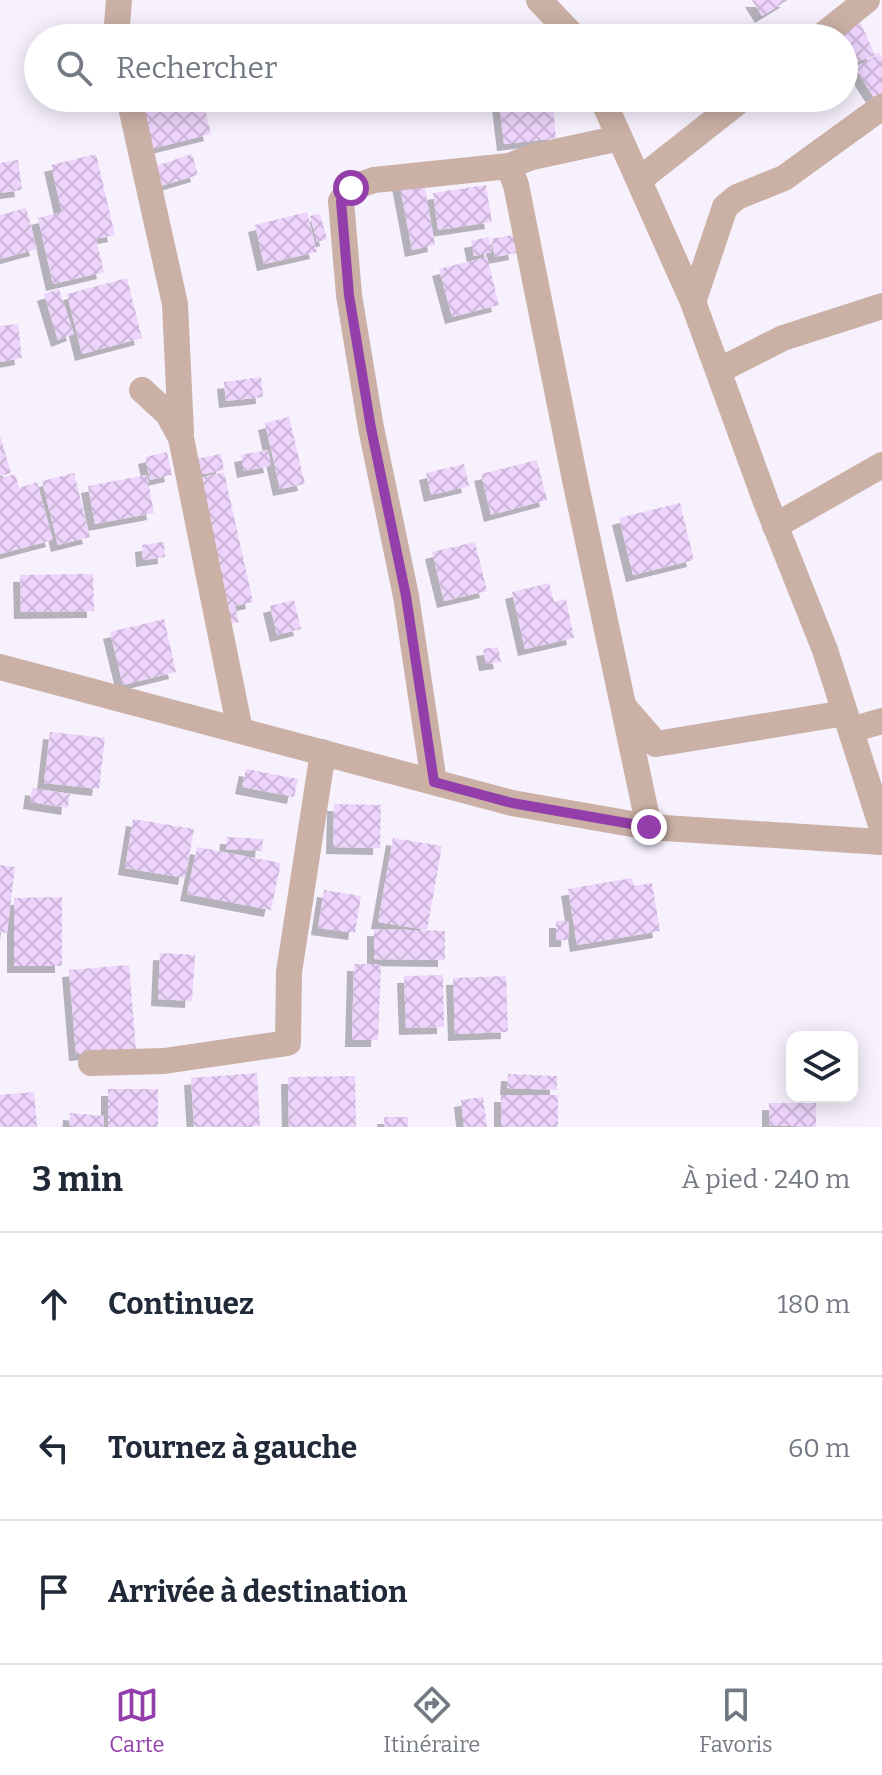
<!DOCTYPE html>
<html lang="fr">
<head>
<meta charset="utf-8">
<style>
  :root { --surface:#fff; --page:#f6f6f7; --text:#1f2937; --muted:#747a83; --line:#e0e1e3; --accent:#933eab }
  body { margin:0; font-family:Bitter,serif; background:var(--page); color:var(--text) }
  .controls { position:absolute; right:24px; bottom:24px; display:grid; overflow:hidden; border-radius:16px; box-shadow:0 4px 20px #0003 }
  .controls button { width:72px; height:72px; display:grid; place-items:center; padding:0; border:0; border-bottom:2px solid var(--line); background:var(--surface); color:var(--text); font:40px sans-serif }
  .stop { position:absolute; width:24px; height:24px; margin:-18px; border:6px solid #933eab; border-radius:50%; background:#fff }
  .stop.end { background:#933eab; border-color:#fff; box-shadow:0 2px 8px #0008 }
  .list { margin:0; padding:0; list-style:none }
  h2 { display:flex; justify-content:space-between; align-items:center; height:104px; margin:0; padding:0 32px; font-size:34px }
  h2 small { font-size:26px; font-weight:400; color:var(--muted) }
  .list li { display:grid; grid-template-columns:52px 1fr auto; gap:24px; align-items:center; box-sizing:border-box; height:144px; padding:0 32px; border-top:2px solid var(--line) }
  .list b { display:block; font-size:30px; white-space:nowrap }
  .list em { font-size:26px; font-style:normal; color:var(--muted) }
  .icon { flex:none; width:44px; height:44px; fill:none; stroke:currentColor; stroke-width:2; stroke-linecap:round; stroke-linejoin:round }
  .map { position:relative; flex:none; width:882px; height:1127px; overflow:hidden }
  .search { position:absolute; background:var(--surface); box-shadow:0 4px 20px #0003; left:24px; right:24px; top:24px; height:88px; display:flex; align-items:center; gap:20px; box-sizing:border-box; padding:0 28px; border-radius:44px; color:var(--muted); font-size:30px }
  .sheet { height:536px; background:var(--surface) }
  nav { display:flex; justify-content:space-around; align-items:center; box-sizing:border-box; height:112px; border-top:2px solid var(--line); background:var(--surface); font-size:22px; color:var(--muted) }
  nav a { display:grid; justify-items:center; gap:4px }
  nav .on { color:var(--accent) }
  .map>svg:first-child { display:block }
  .building { fill:url(#building-cross-hatch); filter:url(#shadow) }
  .lines { fill:none; stroke-linecap:round; stroke-linejoin:round }
  .minor { stroke:#cab0a5; stroke-width:26 }
  .route { stroke:#933eab; stroke-width:10 }
</style>
</head>
<body>
<div class="map">
<svg width="882" height="1127" viewBox="0 0 882 1127">
  <defs>
    <pattern id="building-cross-hatch" width="8" height="8" patternUnits="userSpaceOnUse" patternTransform="scale(2)"><rect width="8" height="8" fill="#eed4fc"/><path d="M0 0l8 8M0 8l8-8" fill="none" stroke="#cbb5d7"/></pattern>
    <filter id="shadow"><feDropShadow dx="-7" dy="7" stdDeviation="0" flood-color="#0004"/></filter>
  </defs>
  <rect width="100%" height="100%" fill="#f6f1fd"/>
  <path class="building" d="M752 0H788L762 16Z
    M858 17 875 55 857 62 840 25Z
    M193 25 197 38H155V37Z
    M879 53 882 58V110L855 68Z
    M160 98H202L211 134 151 149 140 103Z
    M552 98 556 138 504 144 499 103Z
    M96 154 115 235 96 239 104 272 53 284 38 218 62 212 51 165Z
    M192 154 198 175 161 186 155 166Z
    M18 160 22 190 0 193V163Z
    M423 177 435 245 412 250 399 182Z
    M486 185 492 222 438 230 433 193Z
    M26 208 37 249 0 259V215Z
    M307 212 317 252 264 264 255 225Z
    M320 214 327 239 317 242 310 216Z
    M513 235 516 253 495 257 491 239Z
    M489 237 492 252 474 256 471 241Z
    M487 257 499 305 452 317 439 269Z
    M127 278 142 338 82 354 67 294Z
    M59 289 74 334 58 340 44 294Z
    M18 324 22 358 0 362V326Z
    M261 377 263 397 226 401 224 382Z
    M289 417 305 484 280 489 265 423Z
    M0 435 11 473 0 476Z
    M268 450 271 466 244 471 241 455Z
    M167 452 172 475 150 480 145 457Z
    M221 454 224 470 198 475 195 459Z
    M537 460 547 500 491 515 481 474Z
    M464 464 469 486 431 495 426 473Z
    M224 472 253 602 235 606 239 622 220 626 187 481Z
    M74 473 90 537 58 545 42 481Z
    M15 474 19 488 37 482 53 540 0 554V478Z
    M147 475 154 513 95 524 88 486Z
    M680 503 694 560 633 575 619 518Z
    M164 542 165 557 143 560 142 545Z
    M475 542 487 591 444 601 432 552Z
    M93 574 94 611 21 612 20 575Z
    M549 583 554 602 566 599 574 638 525 649 512 592Z
    M294 600 301 629 277 635 270 606Z
    M164 619 176 672 123 685 110 632Z
    M498 647 501 662 486 664 483 649Z
    M50 732 105 738 99 789 44 783Z
    M246 769 298 779 294 797 242 787Z
    M32 788 70 794 68 808 30 802Z
    M334 804 381 805 380 848 333 847Z
    M133 819 194 829 185 878 125 868Z
    M227 837 263 839 262 851 226 849Z
    M393 838 442 846 427 930 378 922Z
    M197 847 281 863 271 910 187 894Z
    M0 865 15 867 7 933 0 932Z
    M632 878 634 886 652 883 660 931 577 945 568 889Z
    M324 890 361 896 355 933 318 928Z
    M62 897V966H14V898Z
    M556 921H569L568 940H556Z
    M374 929 445 931V960L374 959Z
    M160 953 195 955 192 1001 158 999Z
    M354 964H381L378 1040H352Z
    M129 965 136 1049 76 1054 69 970Z
    M443 975 444 1027 406 1028 404 976Z
    M506 976 508 1032 455 1034 453 978Z
    M257 1073 260 1126 194 1127 191 1078Z
    M508 1074 557 1076V1090L507 1088Z
    M355 1076 356 1127H289L288 1077Z
    M108 1089H158V1127H108Z
    M34 1092 37 1127H0V1095Z
    M501 1095H558V1127H501Z
    M483 1097 487 1127H464L461 1100Z
    M769 1103H816V1127L769 1125Z
    M70 1113 104 1116 103 1127H69Z
    M384 1117H408V1127H385Z"/>
  <g class="lines">
    <path class="minor" d="M539 0 575 38
      M116 38 119 0
      M819 38 867 0
      M129 98 175 304 181 433
      M602 98 693 302 766 502 825 650 882 828
      M509 166 516 185 575 480 649 827
      M639 180 743 98
      M693 302 725 207 737 197 784 178 882 107
      M718 371 783 338 882 306
      M142 390 168 414 181 438 240 730
      M775 526 882 465
      M0 667 512 803 649 827 882 842
      M625 708 656 744 845 713
      M851 730 882 721
      M434 782 406 596 371 428 349 295 341 201 351 188 374 180 509 166 532 157 620 138
      M91 1063 164 1061 288 1043 289 972 323 752"/>
  </g>
  <g class="lines">
    <path class="route" d="M351 188 341 201 349 295 371 428 406 596 434 782 512 803 649 827"/>
  </g>
</svg>
<div class="controls">
<button><svg class="icon" aria-label="layers" viewBox="0 0 24 24"><path d="M12 4l9 5-9 5-9-5zM3 14l9 5 9-5"/></svg></button>
</div>
<div class="stop" style="left:351px;top:188px"></div>
<div class="stop end" style="left:649px;top:827px"></div>
<div class="search"><svg class="icon" aria-label="search" viewBox="0 0 24 24"><circle cx="10" cy="10" r="6"/><path d="M15 15l6 6"/></svg>Rechercher</div>
</div>
<section class="sheet">
<h2>3 min<small>À pied · 240 m</small></h2>
<ul class="list">
<li><svg class="icon" aria-label="ahead" viewBox="0 0 24 24"><path d="M12 20V5M6 11l6-6 6 6"/></svg><div><b>Continuez</b></div><em>180 m</em></li>
<li><svg class="icon" aria-label="left" viewBox="0 0 24 24"><path d="M17 20v-9H6M10 6l-5 5 5 5"/></svg><div><b>Tournez à gauche</b></div><em>60 m</em></li>
<li><svg class="icon" aria-label="arrive" viewBox="0 0 24 24"><path d="M6 21V4h12l-3 4 3 4H6"/></svg><div><b>Arrivée à destination</b></div></li>
</ul>
</section>
<nav>
<a class="on"><svg class="icon" aria-label="map" viewBox="0 0 24 24"><path d="M3 6l6-2 6 2 6-2v14l-6 2-6-2-6 2zM9 4v14M15 6v14"/></svg>Carte</a>
<a><svg class="icon" aria-label="directions" viewBox="0 0 24 24"><path d="M12 3l9 9-9 9-9-9zM9 14v-3h6M13 9l2 2-2 2"/></svg>Itinéraire</a>
<a><svg class="icon" aria-label="saved" viewBox="0 0 24 24"><path d="M7 4h10v16l-5-4-5 4z"/></svg>Favoris</a>
</nav>
</body>
</html>
